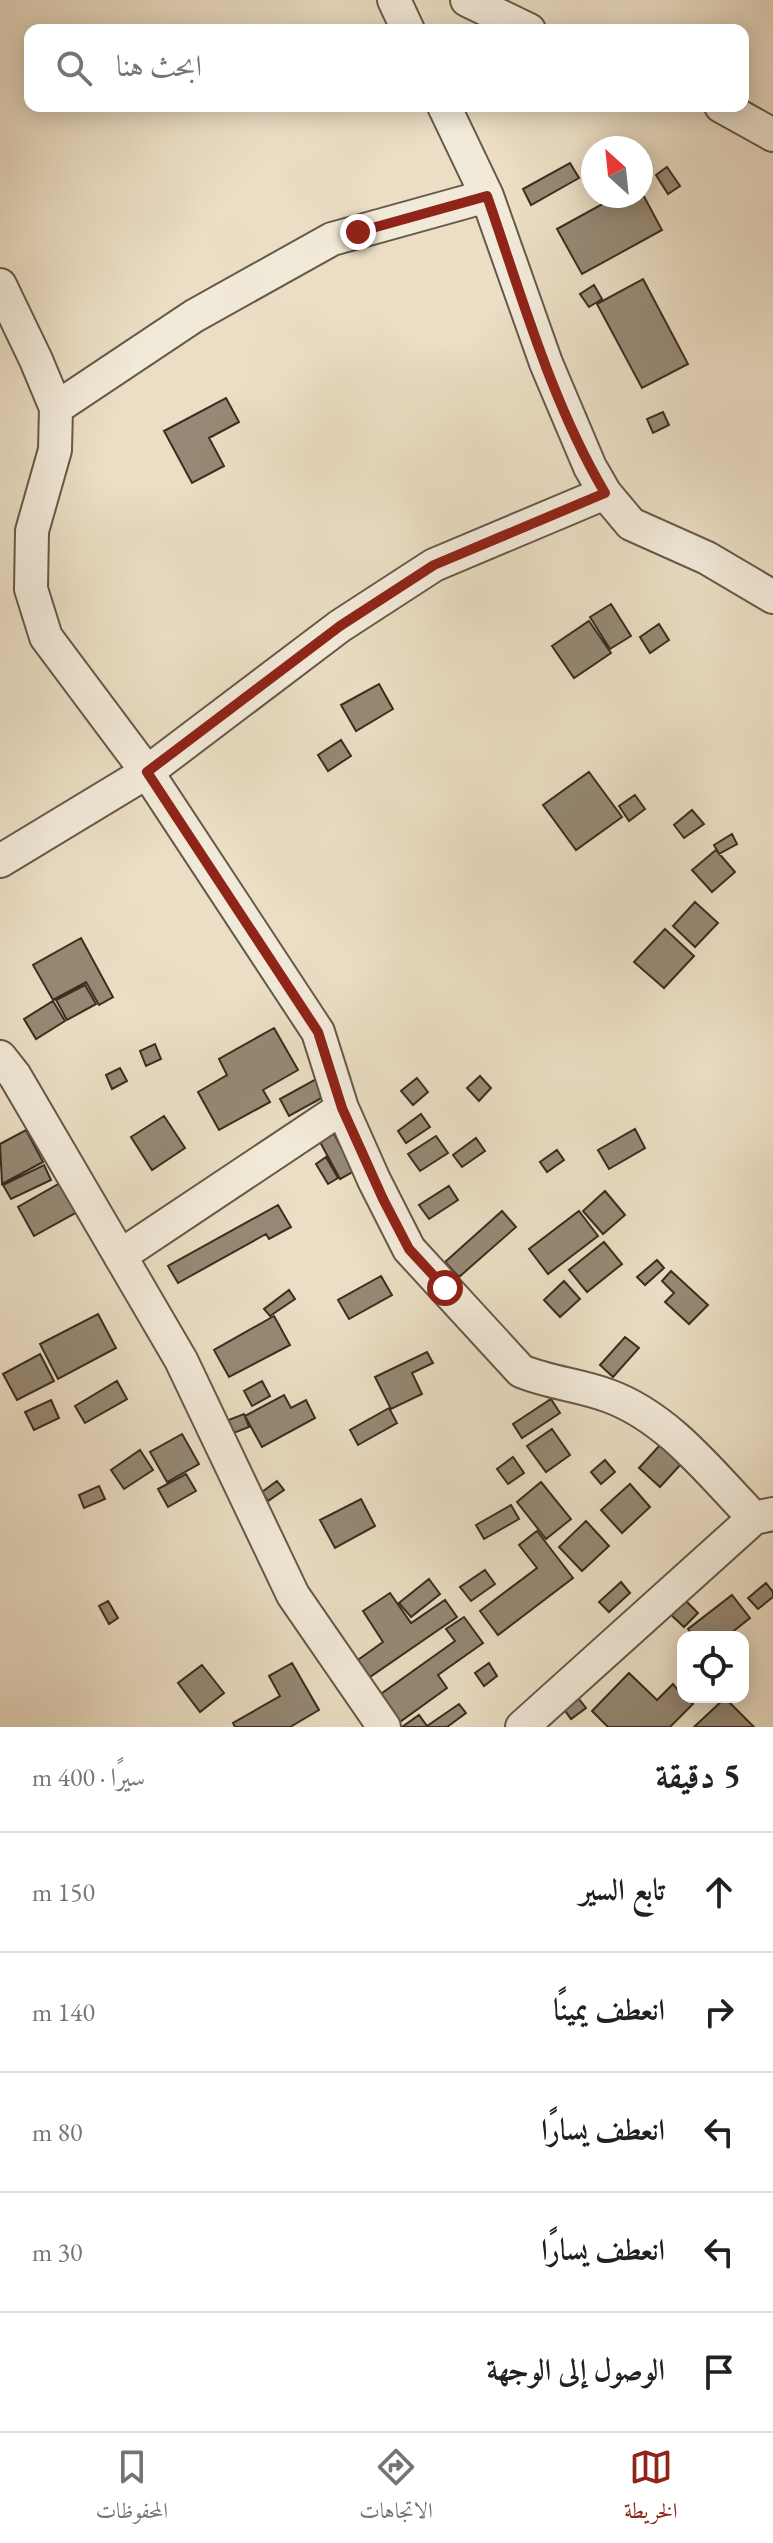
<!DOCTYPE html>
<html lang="ar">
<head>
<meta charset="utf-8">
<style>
  :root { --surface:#fff; --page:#f2f2f2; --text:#202124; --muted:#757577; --line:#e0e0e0; --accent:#8f2418 }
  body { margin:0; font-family:"EB Garamond",Amiri,serif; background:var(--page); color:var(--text); direction:rtl }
  .controls { position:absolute; right:24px; bottom:24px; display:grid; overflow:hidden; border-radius:16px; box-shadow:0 4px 20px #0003 }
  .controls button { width:72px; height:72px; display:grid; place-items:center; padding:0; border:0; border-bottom:2px solid var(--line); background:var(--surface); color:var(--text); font:40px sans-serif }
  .compass { position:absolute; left:581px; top:136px; width:72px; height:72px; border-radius:50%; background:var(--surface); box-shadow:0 4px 20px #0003; rotate:333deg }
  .stop { position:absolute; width:24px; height:24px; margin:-18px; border:6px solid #8f2418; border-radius:50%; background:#fff }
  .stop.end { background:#8f2418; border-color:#fff; box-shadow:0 2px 8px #0008 }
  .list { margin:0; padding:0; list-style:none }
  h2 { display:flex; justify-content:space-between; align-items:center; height:104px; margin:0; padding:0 32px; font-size:34px }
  h2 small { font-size:26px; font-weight:400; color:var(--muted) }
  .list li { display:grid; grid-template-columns:52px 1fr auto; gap:24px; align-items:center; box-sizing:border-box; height:120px; padding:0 32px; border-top:2px solid var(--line) }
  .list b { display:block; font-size:30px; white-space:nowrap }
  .list em { font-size:26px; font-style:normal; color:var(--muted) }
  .icon { flex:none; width:44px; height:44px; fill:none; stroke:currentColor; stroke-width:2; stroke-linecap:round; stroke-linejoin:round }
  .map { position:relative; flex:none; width:773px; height:1727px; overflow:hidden; direction:ltr }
  .search { position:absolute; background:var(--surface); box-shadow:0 4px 20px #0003; left:24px; right:24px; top:24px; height:88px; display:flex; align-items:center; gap:20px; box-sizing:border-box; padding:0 28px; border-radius:16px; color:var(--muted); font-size:30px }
  .sheet { height:704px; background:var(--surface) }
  nav { display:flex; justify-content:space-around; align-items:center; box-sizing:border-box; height:112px; border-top:2px solid var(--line); background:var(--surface); font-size:22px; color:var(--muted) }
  nav a { display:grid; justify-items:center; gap:4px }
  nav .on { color:var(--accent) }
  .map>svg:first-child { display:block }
  .building { fill:#968975; stroke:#3a2d20; stroke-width:2 }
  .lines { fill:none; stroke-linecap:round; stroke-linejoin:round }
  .street-casing { stroke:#665949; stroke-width:36 }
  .street { stroke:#f2ead9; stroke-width:32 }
  .route { stroke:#8f2418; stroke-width:10 }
</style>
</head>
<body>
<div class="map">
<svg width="773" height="1727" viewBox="0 0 773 1727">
  <rect width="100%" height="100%" fill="#ebdec4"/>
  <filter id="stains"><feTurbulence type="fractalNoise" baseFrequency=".0025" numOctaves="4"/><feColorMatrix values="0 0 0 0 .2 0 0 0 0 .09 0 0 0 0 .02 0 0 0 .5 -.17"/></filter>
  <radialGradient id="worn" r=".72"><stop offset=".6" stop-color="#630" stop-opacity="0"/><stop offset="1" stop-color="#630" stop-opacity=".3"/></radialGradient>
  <path class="building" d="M570 163 579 178 531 205 523 189Z
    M667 167 680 186 668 194 656 175Z
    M641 191 662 230 582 274 557 229 617 196H641Z
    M643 279 688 364 642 388 597 304Z
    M594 285 602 299 589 307 580 294Z
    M226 398 239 422 209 438 224 466 192 483 164 431Z
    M663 412 669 425 653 433 647 419Z
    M611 604 631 636 610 649 590 617Z
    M589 621 611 653 574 678 552 646Z
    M659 624 669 640 650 653 640 637Z
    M379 684 393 709 356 731 341 705Z
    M341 740 351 756 328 771 318 755Z
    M589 772 622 817 576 850 543 805Z
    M635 795 645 809 629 821 619 806Z
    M692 810 704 824 684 838 674 825Z
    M732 834 737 844 719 854 714 845Z
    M716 850 735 872 712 892 692 870Z
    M695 902 718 923 695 947 673 926Z
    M665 929 694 956 664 988 634 962Z
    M81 938 113 997 99 1005 86 982 53 1000 33 965Z
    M85 985 96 1004 67 1020 56 1000Z
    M53 1001 65 1021 36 1039 24 1019Z
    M274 1028 298 1070 263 1090 270 1102 219 1130 198 1092 227 1075 219 1059Z
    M155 1044 161 1059 146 1066 140 1051Z
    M120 1068 127 1081 112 1089 106 1075Z
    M480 1076 491 1088 479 1101 467 1088Z
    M318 1078 327 1095 289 1116 280 1099Z
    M417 1078 428 1092 413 1105 401 1091Z
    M421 1114 430 1127 406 1143 398 1131Z
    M164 1116 185 1148 152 1170 131 1137Z
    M635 1129 645 1148 609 1169 598 1150Z
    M26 1130 43 1162 2 1184 0 1144Z
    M334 1134 354 1171 340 1179 320 1142Z
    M436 1136 448 1153 420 1171 408 1154Z
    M476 1138 485 1151 462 1167 453 1155Z
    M557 1150 564 1160 547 1172 540 1162Z
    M326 1157 338 1178 328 1184 316 1164Z
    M44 1165 51 1180 11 1199 3 1185Z
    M60 1183 77 1212 34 1236 18 1207Z
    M449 1186 458 1200 429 1219 419 1205Z
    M605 1191 625 1215 603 1234 583 1211Z
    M278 1205 291 1227 269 1239 266 1234 178 1283 168 1266Z
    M502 1211 516 1227 459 1277 445 1262Z
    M579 1211 598 1236 548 1274 529 1249Z
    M604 1242 622 1264 587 1292 569 1270Z
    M657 1260 664 1268 645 1285 637 1277Z
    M671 1271 708 1305 689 1324 665 1302 674 1293 662 1281Z
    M381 1276 392 1295 349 1319 338 1300Z
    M564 1281 580 1299 560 1317 544 1300Z
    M289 1290 295 1299 270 1316 264 1309Z
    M98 1314 116 1348 58 1379 40 1344Z
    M274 1316 290 1345 229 1377 214 1350Z
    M625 1337 639 1348 613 1377 600 1365Z
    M427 1352 433 1363 412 1373 422 1394 391 1409 375 1377Z
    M40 1354 54 1381 17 1400 3 1374Z
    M117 1381 127 1399 85 1423 75 1406Z
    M262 1381 270 1396 252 1406 244 1391Z
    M284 1395 291 1408 306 1400 315 1418 262 1447 245 1416Z
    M551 1399 560 1413 522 1438 513 1424Z
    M51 1400 59 1418 34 1430 25 1412Z
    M389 1408 397 1423 358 1445 350 1430Z
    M244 1414 249 1427 231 1434 226 1421Z
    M552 1429 570 1455 546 1472 527 1446Z
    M182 1434 199 1464 167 1482 150 1452Z
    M661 1444 682 1463 660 1487 639 1468Z
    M140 1450 153 1470 124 1489 111 1470Z
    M513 1457 524 1473 508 1484 497 1469Z
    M605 1460 615 1472 601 1484 591 1472Z
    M186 1474 196 1491 168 1507 158 1489Z
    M277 1481 284 1490 268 1501 262 1492Z
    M541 1482 571 1519 546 1539 517 1502Z
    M630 1484 650 1507 622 1533 601 1510Z
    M99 1486 105 1499 84 1508 79 1495Z
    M361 1499 375 1526 335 1548 320 1520Z
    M511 1505 519 1519 484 1539 476 1525Z
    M586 1521 609 1546 582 1571 559 1547Z
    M537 1531 573 1578 498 1635 480 1611 537 1568 519 1545Z
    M485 1570 495 1584 471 1601 460 1587Z
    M429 1579 440 1594 411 1617 399 1603Z
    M621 1582 630 1593 609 1612 599 1602Z
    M766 1583 773 1592V1597L758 1609 748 1598Z
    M390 1593 411 1623 445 1600 457 1617 367 1679 355 1662 383 1642 363 1611Z
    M732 1595 750 1618 726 1637H694L688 1629Z
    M683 1598 698 1613 684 1627 669 1613Z
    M108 1601 118 1618 109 1624 99 1606Z
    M464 1617 483 1643 438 1675 447 1688 397 1724 378 1696 455 1641 446 1629Z
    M292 1663 319 1710 290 1727H235L233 1723 280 1696 269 1676Z
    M489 1663 497 1676 484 1686 475 1673Z
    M202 1665 224 1693 200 1712 178 1683Z
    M629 1673 657 1700 673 1684 683 1697 693 1704 670 1727H608L592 1711Z
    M575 1694 586 1708 571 1719 561 1705Z
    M725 1698 754 1727H694Z
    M459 1704 466 1713 447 1727H402L419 1715 427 1726Z"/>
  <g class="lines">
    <g class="street-casing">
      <path id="street" d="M394 0 408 30
        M467 0 529 30
        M444 106 487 196 546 363 590 467 605 493 631 524 707 558 773 597
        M721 106 773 135
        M0 285 36 360 56 408 55 450 32 531 31 589 46 637 147 772 318 1032 342 1108 374 1180 409 1249 521 1371C550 1383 580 1385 609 1396 669 1418 711 1474 754 1518
        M56 408 194 316 332 239 487 196
        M0 861 147 772 340 626 434 565 605 493
        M0 1057 15 1076 181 1360 293 1595 384 1727
        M120 1256 342 1108
        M522 1727 754 1518 773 1514"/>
    </g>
    <use href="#street" class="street"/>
  </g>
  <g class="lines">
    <path class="route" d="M358 232 487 196C521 294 552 404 605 493L434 565 340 626 147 772 318 1032 342 1108 383 1199 409 1249 445 1288"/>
  </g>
  <rect width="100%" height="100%" filter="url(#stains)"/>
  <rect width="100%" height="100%" fill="url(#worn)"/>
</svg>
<div class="controls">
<button><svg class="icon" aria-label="locate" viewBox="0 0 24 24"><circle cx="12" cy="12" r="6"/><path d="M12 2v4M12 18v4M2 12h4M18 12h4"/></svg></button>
</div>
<svg class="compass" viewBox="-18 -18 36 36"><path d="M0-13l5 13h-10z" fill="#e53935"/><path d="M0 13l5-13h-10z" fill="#757577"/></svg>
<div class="stop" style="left:445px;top:1288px"></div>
<div class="stop end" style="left:358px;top:232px"></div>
<div class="search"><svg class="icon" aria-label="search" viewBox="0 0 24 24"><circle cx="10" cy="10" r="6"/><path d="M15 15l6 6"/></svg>ابحث هنا</div>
</div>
<section class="sheet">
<h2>5 دقيقة<small>سيرًا · 400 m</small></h2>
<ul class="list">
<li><svg class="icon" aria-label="ahead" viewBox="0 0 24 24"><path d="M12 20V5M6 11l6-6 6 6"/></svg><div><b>تابع السير</b></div><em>150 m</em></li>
<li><svg class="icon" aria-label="right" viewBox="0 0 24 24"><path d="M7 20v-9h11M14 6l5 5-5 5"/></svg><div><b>انعطف يمينًا</b></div><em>140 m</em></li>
<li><svg class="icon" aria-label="left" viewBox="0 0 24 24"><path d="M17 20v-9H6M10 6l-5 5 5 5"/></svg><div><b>انعطف يسارًا</b></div><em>80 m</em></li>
<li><svg class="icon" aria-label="left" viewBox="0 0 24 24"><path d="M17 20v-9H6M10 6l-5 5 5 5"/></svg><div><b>انعطف يسارًا</b></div><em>30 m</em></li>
<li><svg class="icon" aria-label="arrive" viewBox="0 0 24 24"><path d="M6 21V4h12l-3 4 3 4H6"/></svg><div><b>الوصول إلى الوجهة</b></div></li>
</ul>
</section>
<nav>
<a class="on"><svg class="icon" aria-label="map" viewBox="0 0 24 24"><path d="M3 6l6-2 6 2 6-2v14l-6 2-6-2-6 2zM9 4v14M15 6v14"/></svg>الخريطة</a>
<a><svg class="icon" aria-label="directions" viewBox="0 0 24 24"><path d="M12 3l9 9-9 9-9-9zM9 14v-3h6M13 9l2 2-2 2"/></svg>الاتجاهات</a>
<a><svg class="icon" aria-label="saved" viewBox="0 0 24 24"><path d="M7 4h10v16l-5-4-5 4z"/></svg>المحفوظات</a>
</nav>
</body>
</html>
